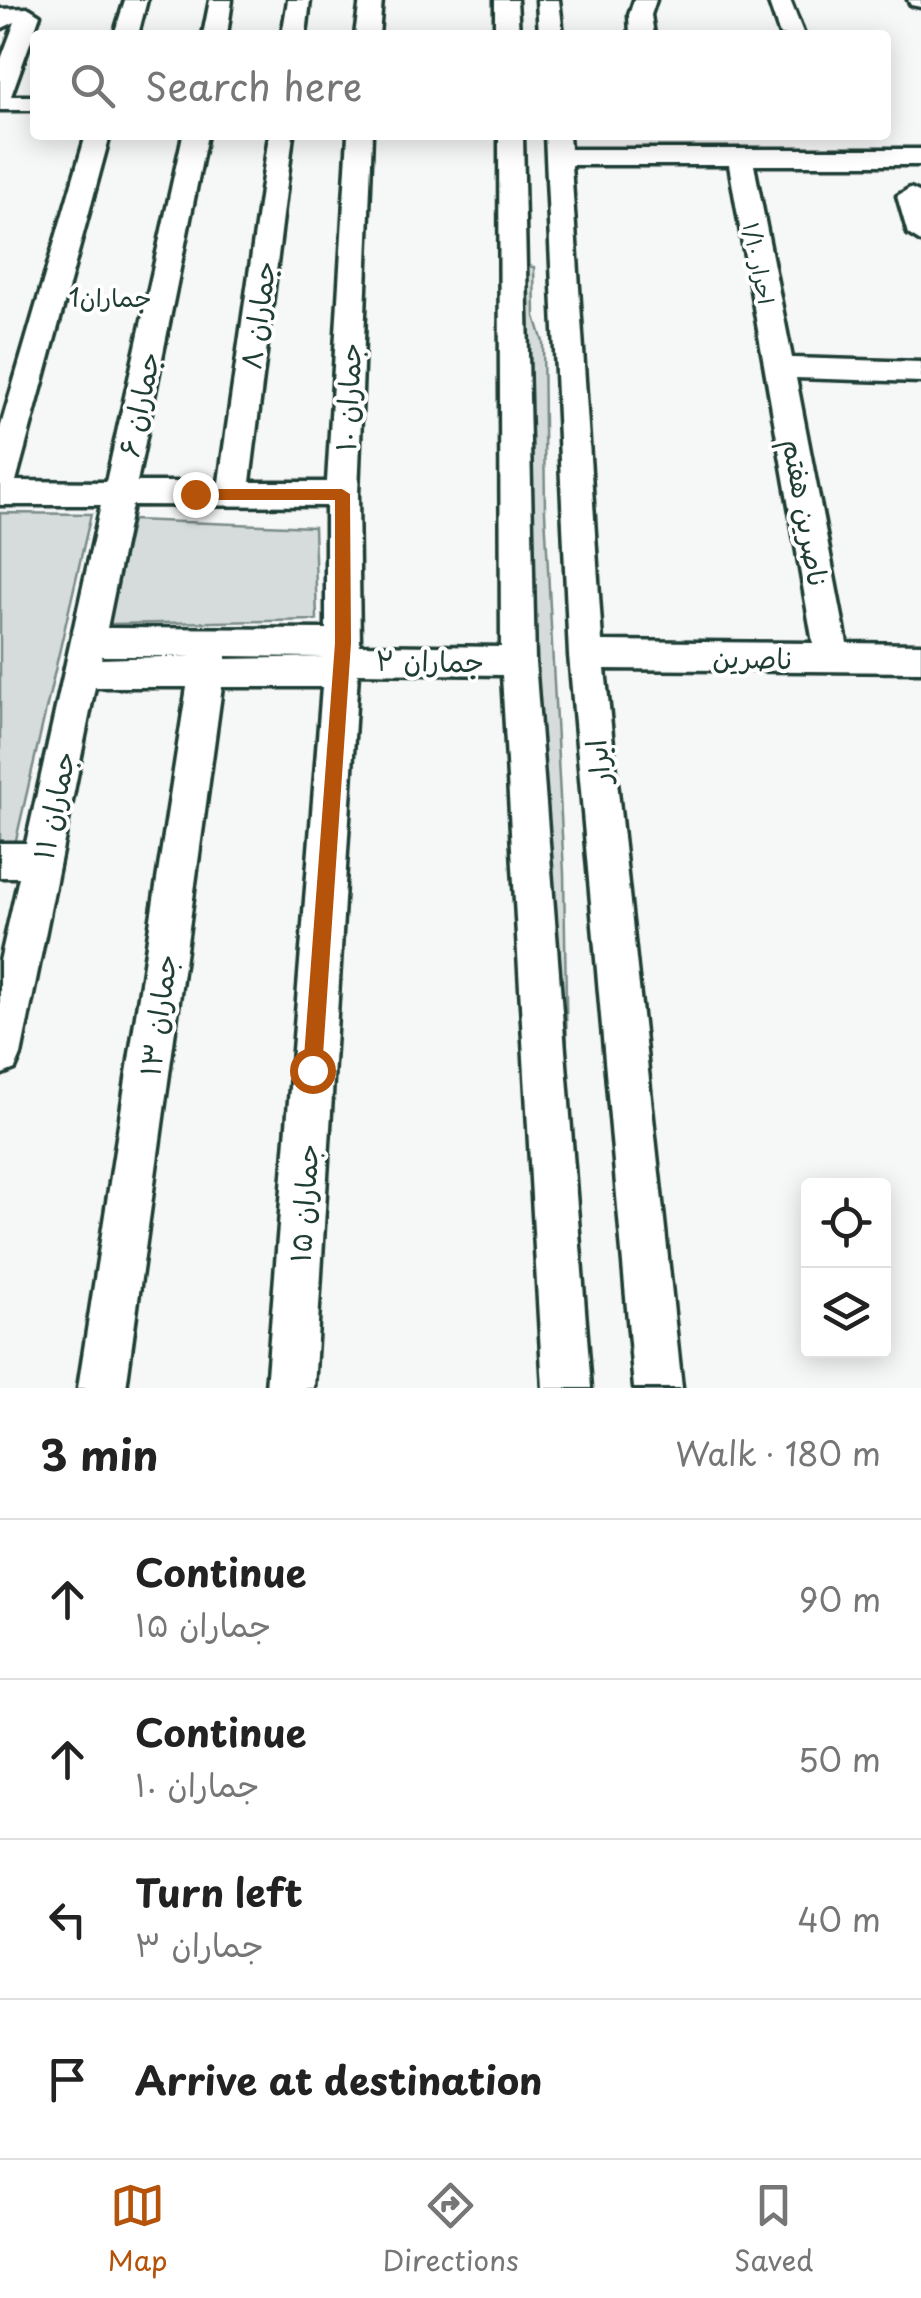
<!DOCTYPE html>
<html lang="en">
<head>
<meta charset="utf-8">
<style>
  :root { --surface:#fff; --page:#f6f6f6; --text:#222; --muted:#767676; --line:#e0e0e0; --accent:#b45309 }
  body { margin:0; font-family:"Playpen Sans","Playpen Sans Arabic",sans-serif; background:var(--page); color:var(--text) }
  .controls { position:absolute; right:30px; bottom:30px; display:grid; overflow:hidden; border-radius:10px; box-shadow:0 5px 25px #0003 }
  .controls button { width:90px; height:90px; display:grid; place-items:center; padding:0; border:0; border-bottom:2px solid var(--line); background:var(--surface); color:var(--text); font:50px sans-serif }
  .stop { position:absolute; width:30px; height:30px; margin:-22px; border:8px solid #b45309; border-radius:50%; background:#fff }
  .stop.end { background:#b45309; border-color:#fff; box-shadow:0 2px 10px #0008 }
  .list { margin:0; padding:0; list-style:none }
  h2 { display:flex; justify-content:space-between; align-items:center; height:130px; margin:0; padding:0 40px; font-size:42px }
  h2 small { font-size:32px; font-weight:400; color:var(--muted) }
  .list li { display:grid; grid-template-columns:65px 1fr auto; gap:30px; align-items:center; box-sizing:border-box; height:160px; padding:0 40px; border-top:2px solid var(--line) }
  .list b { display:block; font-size:38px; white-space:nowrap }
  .list p { margin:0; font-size:32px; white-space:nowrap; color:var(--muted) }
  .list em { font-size:32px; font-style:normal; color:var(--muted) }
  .icon { flex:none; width:55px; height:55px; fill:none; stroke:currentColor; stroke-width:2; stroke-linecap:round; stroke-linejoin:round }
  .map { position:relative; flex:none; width:921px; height:1388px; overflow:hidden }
  .search { position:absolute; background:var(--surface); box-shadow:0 5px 25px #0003; left:30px; right:30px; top:30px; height:110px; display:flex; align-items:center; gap:25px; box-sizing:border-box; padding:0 35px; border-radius:10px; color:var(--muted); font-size:38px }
  .sheet { height:770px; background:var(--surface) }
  nav { display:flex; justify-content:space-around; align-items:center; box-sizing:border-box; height:140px; border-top:2px solid var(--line); background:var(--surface); font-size:28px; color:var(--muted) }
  nav a { display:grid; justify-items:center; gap:5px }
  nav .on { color:var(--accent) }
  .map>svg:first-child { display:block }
  .green { fill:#d6dcdb; stroke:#7a8c88; stroke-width:2.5 }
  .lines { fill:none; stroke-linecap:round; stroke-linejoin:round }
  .minor-casing { stroke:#1f3d34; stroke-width:7 }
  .minor { fill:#fff; fill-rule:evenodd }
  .route { fill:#b45309 }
  .labels { text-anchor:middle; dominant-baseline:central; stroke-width:8; stroke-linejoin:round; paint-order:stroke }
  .far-street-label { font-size:22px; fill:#1f3d34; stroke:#fff }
  .far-neighbourhood-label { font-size:25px; fill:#1f3d34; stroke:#fff }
  .street-label { font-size:28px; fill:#1f3d34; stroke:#fff }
</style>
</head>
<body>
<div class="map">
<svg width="921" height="1388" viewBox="0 0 921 1388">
  <rect width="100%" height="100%" fill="#f6f7f7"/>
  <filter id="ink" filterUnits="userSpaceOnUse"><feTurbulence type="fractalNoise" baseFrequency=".01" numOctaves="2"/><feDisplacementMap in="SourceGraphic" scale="20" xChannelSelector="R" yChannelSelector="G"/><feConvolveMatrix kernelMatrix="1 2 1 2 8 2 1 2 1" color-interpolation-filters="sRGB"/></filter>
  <g filter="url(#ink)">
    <path class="green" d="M527 266 534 267 535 316 543 342 545 512 564 873 572 1388 533 577Z
      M0 513 91 514 13 853 0 852Z
      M132 520 314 527 317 620 109 624Z"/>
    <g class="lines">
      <g class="minor-casing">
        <path id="minor" d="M125 0H147L138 35H114Z
          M210 0H232L227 35H203Z
          M288 0H310L306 35H282Z
          M360 0H382L379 35H355Z
          M495 0H517L519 35H495Z
          M537 0H559L563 35H539Z
          M634 0H656L651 15 654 35H630L629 15Z
          M768 0H790L804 35H780Z
          M908 0H921V7L911 5Z
          M29 8 40 15 11 96H35V110H0V62L15 22 0 29V9Z
          M86 135H110L16 481 106 482 183 135H207L137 482H219L269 135H293L250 482H327L348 135H372L358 494 360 645 501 647 499 135H523L535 661 591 1388H543L502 675 358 673 314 1388H266L322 687H222L126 1388H78L187 687H95L21 1055 15 1069 0 1075V961L19 877H0V843H26L101 505H0V429ZM132 505 326 506V629L107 628ZM102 656H192L101 659ZM226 656 325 657 226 659Z
          M545 135H569L570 149H921V165H754L792 358 921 362V382L796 378 847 643 921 644V672L605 669 682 1388H634L569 655ZM571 165H729L813 643 602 641Z
          M910 188 921 193V242L908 234 897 196Z"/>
      </g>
      <use href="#minor" class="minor"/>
    </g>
  </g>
  <path class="route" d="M195 489H342L350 494 351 643 322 1070 312 1080 303 1070 335 643V500H195L188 494Z"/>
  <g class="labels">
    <g class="far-street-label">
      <text transform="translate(760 263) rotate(79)">۱/۱۰ احرار</text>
    </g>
    <g class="far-neighbourhood-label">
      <text x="110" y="297">جماران1</text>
    </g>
    <g class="street-label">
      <text transform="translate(257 315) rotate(-82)">جماران ۸</text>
      <text transform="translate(347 397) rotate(-87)">جماران ۱۰</text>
      <text transform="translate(138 404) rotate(-78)">جماران ۶</text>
      <text transform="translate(807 513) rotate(80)">ناصرین هفتم</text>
      <text transform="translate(753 657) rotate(1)">ناصرین</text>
      <text transform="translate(430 660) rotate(1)">جماران ۲</text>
      <text transform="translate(597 762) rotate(-96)">ابرار</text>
      <text transform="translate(53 805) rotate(-78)">جماران ۱۱</text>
      <text transform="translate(157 1015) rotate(-82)">جماران ۱۳</text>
      <text transform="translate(303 1203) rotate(-86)">جماران ۱۵</text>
    </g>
  </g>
</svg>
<div class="controls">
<button><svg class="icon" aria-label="locate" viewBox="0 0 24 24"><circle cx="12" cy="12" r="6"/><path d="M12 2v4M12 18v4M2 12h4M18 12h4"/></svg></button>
<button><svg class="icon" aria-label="layers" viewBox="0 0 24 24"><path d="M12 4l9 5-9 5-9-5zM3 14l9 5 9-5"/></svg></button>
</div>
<div class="stop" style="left:312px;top:1070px"></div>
<div class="stop end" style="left:195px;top:494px"></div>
<div class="search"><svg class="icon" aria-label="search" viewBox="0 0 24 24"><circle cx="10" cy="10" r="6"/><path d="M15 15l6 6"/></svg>Search here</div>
</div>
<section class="sheet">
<h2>3 min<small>Walk · 180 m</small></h2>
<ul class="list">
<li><svg class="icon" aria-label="ahead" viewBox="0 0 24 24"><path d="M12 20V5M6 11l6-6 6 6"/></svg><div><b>Continue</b><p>جماران ۱۵</p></div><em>90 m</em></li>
<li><svg class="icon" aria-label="ahead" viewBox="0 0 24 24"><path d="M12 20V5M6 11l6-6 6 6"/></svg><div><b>Continue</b><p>جماران ۱۰</p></div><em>50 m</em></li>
<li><svg class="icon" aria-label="left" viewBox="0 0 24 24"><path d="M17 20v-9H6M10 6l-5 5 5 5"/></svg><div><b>Turn left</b><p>جماران ۳</p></div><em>40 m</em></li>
<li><svg class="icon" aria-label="arrive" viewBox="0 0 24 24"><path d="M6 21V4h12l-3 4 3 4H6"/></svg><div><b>Arrive at destination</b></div></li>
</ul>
</section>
<nav>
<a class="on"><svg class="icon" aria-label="map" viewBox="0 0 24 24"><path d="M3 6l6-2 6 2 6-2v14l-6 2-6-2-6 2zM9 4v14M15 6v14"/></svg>Map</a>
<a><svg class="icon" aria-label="directions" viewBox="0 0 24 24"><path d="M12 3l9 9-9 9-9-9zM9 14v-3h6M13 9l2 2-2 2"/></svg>Directions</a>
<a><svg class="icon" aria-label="saved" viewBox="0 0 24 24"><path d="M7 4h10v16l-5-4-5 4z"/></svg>Saved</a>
</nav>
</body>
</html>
